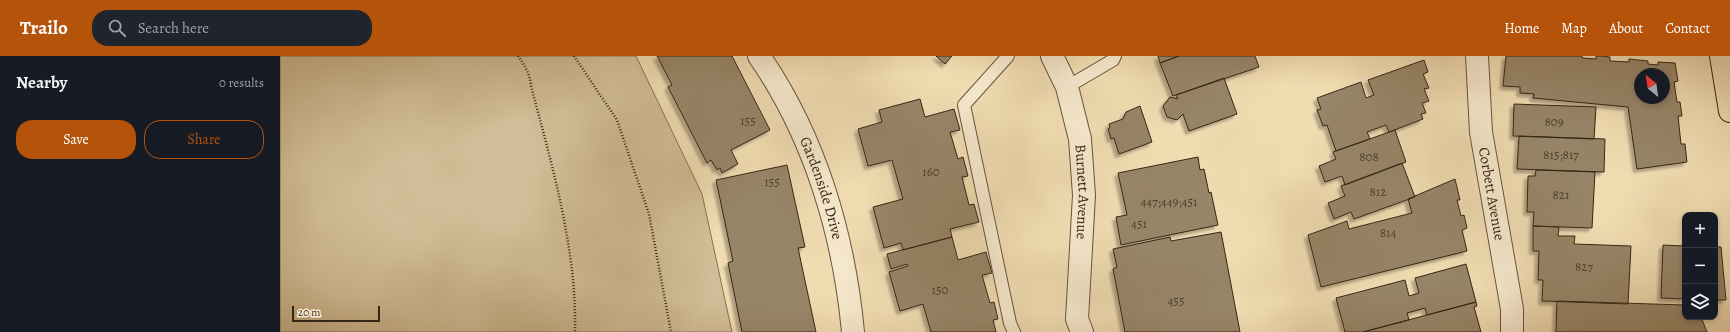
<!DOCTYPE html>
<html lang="en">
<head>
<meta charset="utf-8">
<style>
  :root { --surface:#171b24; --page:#20242c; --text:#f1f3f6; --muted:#9ea1a6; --line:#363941; --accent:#b45309 }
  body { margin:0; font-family:Alegreya,serif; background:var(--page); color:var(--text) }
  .controls { position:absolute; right:12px; bottom:12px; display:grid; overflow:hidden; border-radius:8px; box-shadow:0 2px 6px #0003 }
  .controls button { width:36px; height:36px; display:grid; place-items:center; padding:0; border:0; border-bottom:1px solid var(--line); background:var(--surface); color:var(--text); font:20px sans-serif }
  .compass { position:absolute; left:1354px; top:12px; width:36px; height:36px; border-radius:50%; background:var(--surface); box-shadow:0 2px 6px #0003; rotate:331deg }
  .scale { position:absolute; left:12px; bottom:10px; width:88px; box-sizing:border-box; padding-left:4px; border:2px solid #362615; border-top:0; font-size:11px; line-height:14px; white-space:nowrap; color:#362615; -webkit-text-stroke:3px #f6e8cd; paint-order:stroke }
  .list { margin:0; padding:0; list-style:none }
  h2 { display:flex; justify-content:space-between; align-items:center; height:52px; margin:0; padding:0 16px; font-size:17px }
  h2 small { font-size:13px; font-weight:400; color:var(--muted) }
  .actions { display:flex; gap:8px; padding:12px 16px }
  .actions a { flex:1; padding:9px 0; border:1px solid var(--accent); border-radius:16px; text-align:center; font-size:14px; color:var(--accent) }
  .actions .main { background:var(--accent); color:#fff }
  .icon { flex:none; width:22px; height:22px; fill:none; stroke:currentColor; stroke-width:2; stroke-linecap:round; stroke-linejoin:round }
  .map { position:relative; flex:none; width:1450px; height:276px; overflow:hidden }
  header { display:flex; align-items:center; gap:24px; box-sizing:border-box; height:56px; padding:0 20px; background:var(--accent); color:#fff }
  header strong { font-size:19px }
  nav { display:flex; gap:22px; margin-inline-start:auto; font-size:14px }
  .search { width:280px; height:36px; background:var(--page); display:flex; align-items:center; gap:10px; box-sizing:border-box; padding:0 14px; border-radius:16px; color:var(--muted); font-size:15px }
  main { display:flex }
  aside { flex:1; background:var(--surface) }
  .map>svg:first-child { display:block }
  .green { fill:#d1bd97; stroke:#847256 }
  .building { fill:#978567; stroke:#362615; fill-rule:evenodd; filter:url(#shadow) }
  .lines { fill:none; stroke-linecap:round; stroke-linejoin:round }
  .lane-casing { stroke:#65543c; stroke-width:14 }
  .street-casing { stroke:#65543c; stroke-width:24 }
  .primary-casing { stroke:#362615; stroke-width:24 }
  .path { stroke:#362615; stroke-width:2.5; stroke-dasharray:1 2; stroke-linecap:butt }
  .lane { stroke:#f6e8cd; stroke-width:12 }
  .street { stroke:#f6e8cd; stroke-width:22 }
  .primary { stroke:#f1dcb2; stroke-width:22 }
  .labels { text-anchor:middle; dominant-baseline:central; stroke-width:4; stroke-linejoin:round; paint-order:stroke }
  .number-label { font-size:13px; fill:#4e3e2a }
  .street-label { font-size:15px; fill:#362615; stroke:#f6e8cd }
</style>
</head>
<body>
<header>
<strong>Trailo</strong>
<div class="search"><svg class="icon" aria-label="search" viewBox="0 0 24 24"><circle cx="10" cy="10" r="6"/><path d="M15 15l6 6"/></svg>Search here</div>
<nav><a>Home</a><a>Map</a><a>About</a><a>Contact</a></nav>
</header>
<main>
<aside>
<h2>Nearby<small>0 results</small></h2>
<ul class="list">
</ul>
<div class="actions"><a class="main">Save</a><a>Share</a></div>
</aside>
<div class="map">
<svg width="1450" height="276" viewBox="0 0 1450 276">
  <defs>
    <filter id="shadow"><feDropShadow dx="-3.5" dy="3.5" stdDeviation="1" flood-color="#0004"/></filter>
  </defs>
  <rect width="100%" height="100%" fill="#f1dcb2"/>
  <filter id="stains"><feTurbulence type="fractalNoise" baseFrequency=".005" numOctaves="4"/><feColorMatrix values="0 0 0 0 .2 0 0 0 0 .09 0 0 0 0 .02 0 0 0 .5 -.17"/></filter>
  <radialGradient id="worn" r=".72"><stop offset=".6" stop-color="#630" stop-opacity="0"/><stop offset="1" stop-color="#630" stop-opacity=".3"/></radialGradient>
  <path class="green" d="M0 0H356L422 138 452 276H0Z"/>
  <path class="building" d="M377 0H452L490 74 451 94 458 108 442 117 440 112 437 114 431 104 427 107 388 31 392 29Z
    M656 0H672L665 8Z
    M878 0H899L880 7Z
    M899 0H975L979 11 893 40 880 7Z
    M1226 0H1302V2L1316 3V0H1321L1330 1V5L1349 6V3L1368 5V8L1378 9V6L1395 7 1398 25 1394 26 1397 46H1400L1402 60H1398L1401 88H1405L1407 106 1357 113 1348 51 1253 42 1254 38 1240 37V31L1223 30ZM1360 18H1384V42H1360Z
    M1144 4 1148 16 1143 18 1149 32 1144 33 1149 45 1142 47 1146 57 1141 58 1143 63 1109 76 1106 69 1087 76 1090 83 1056 95 1047 69 1043 70 1037 54 1041 53 1037 42 1081 26 1086 42 1094 39 1088 24Z
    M944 22 957 58 909 75 903 58 897 64 887 61 883 50 890 41 898 43 896 39Z
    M640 43 645 61 674 53 680 74 670 76 678 103 683 101 688 120 682 121 689 149 694 148 699 166 670 173 672 181 623 194 621 187 604 192 593 151 623 143 612 104 588 110 578 73 602 66 599 54Z
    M1234 48 1316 51 1314 83 1233 80Z
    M860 50 872 86 839 98 834 82 831 83 828 73 830 72 829 68 843 63 846 56Z
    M1115 74 1126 106 1065 129 1062 120 1045 126 1039 110 1056 103 1053 96Z
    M1239 80 1325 83 1324 116 1237 113Z
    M918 101 920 114 924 113 929 137 931 136 938 169 841 189 836 161 847 159 838 117Z
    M1122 107 1135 141 1074 163 1071 156 1054 163 1048 147 1065 140 1061 130Z
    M507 109 525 191 518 192 536 276H462L448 207 453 205 436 124Z
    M1256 114 1315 116 1312 172 1253 170 1254 156H1247L1248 120H1255Z
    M1175 123 1180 144H1177L1181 160 1184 159 1187 172 1182 174 1187 195 1041 231 1028 179 1067 165 1069 173 1132 157 1128 143Z
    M1253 170 1279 171 1278 180H1295L1294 188 1351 190 1348 248 1262 245 1263 224H1258L1259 195H1253Z
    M941 176 960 276H845L833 213 837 211 833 193 890 181 891 185Z
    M672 181 678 204 706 196 712 217 702 219 710 247 714 246 718 263 713 264 716 276H651L643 248 620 255 609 216 628 210 627 208 611 213 607 198Z
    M1383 189 1405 190V243L1381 242Z
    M1435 191H1441L1446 244H1435Z
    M1186 208 1196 246 1147 259 1145 252 1127 257 1129 264 1083 276H1065L1056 242 1125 224 1129 240 1139 237 1135 222Z
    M1277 245 1405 249V261H1421L1427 276H1276Z
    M1196 246 1197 250 1194 251 1201 276H1083Z"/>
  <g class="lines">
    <g class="lane-casing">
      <path id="lane" d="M728 0 684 49 730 267 734 276
        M787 31 833 4 835 0"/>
    </g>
    <g class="street-casing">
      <g id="street">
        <path id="s1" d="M479 0C535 81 564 179 573 276"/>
        <path id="s2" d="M772 0 787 31 800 83 804 139 797 263 802 276"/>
        <path id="s3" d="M1197 0 1201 76 1232 253V276"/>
      </g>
    </g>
    <g class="primary-casing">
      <path id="primary" d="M1441 0 1450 55"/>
    </g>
    <path class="path" d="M238 0C245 10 250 18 251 30 272 109 297 194 295 276
      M294 0 337 64 369 158 391 276"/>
    <use href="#lane" class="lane"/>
    <use href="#street" class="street"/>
    <use href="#primary" class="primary"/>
  </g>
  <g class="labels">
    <g class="number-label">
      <text x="468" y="64">155</text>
      <text x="1274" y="65">809</text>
      <text x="1281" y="98">815;817</text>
      <text x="1089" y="100">808</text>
      <text x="651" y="115">160</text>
      <text x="492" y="125">155</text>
      <text x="1098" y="135">812</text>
      <text x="1281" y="138">821</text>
      <text x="889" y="145">447;449;451</text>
      <text x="859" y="167">451</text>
      <text x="1108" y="176">814</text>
      <text x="1304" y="210">827</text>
      <text x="660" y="233">150</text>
      <text x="896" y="244">455</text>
    </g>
    <g class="street-label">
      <text stroke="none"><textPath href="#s1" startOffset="147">Gardenside Drive</textPath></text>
      <text stroke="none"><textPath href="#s2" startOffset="141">Burnett Avenue</textPath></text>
      <text stroke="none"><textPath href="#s3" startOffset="139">Corbett Avenue</textPath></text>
    </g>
  </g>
  <rect width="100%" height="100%" filter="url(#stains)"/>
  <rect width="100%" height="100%" fill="url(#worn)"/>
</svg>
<div class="controls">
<button>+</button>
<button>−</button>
<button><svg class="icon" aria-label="layers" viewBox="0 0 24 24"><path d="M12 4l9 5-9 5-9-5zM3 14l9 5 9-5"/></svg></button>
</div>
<svg class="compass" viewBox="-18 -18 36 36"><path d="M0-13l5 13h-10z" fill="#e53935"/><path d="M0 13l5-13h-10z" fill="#9ea1a6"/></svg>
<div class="scale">20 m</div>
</div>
</main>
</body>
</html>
